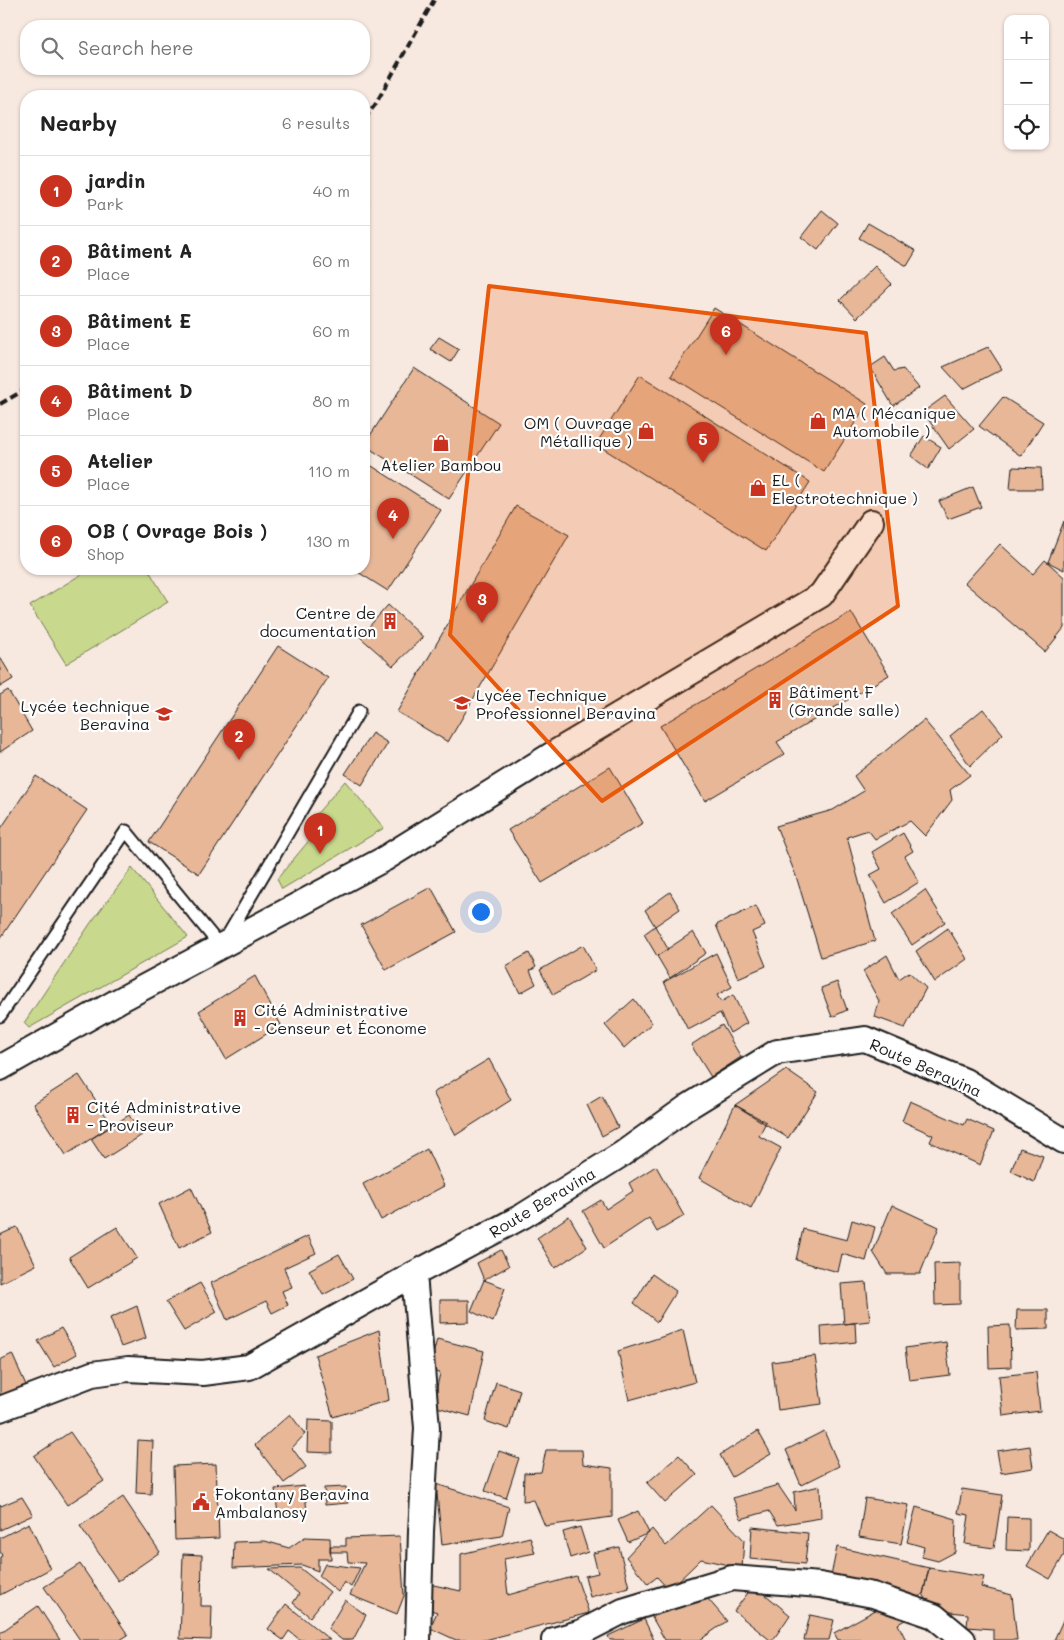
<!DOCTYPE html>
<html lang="en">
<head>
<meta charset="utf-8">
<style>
  :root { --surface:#fff; --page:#f2f2f2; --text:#222; --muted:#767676; --line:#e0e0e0; --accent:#c8321e }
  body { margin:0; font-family:Mali,sans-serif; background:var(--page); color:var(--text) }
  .controls { position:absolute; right:15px; top:15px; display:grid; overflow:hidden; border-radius:10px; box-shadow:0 1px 4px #0004 }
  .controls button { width:45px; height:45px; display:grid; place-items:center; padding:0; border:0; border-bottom:1px solid var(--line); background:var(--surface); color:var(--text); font:25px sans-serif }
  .you { position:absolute; left:480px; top:911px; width:18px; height:18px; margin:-12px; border:4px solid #fff; border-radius:50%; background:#1a73e8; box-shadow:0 0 0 8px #1a73e833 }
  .badge { display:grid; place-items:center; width:32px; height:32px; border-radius:50%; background:var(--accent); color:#fff; font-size:16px; font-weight:700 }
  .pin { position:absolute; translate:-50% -41px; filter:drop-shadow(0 1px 2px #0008) }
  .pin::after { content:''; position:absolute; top:26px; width:18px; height:15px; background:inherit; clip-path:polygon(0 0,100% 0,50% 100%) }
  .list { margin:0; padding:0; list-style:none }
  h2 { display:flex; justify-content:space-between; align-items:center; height:65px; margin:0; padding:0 20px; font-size:21px }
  h2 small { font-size:16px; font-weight:400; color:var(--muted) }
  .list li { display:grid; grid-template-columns:32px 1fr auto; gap:15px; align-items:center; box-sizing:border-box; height:70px; padding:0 20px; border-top:1px solid var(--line) }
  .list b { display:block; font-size:19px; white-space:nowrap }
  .list p { margin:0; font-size:16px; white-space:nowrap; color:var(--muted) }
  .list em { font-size:16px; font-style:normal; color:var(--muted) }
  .icon { flex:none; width:28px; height:28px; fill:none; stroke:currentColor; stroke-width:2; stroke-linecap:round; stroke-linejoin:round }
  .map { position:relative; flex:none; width:1064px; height:1640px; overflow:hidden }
  .search { position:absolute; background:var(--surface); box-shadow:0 1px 4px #0004; left:20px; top:20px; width:350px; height:55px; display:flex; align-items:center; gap:12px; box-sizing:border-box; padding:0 18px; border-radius:20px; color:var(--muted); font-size:19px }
  .panel { position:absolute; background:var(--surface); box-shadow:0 1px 4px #0004; left:20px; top:90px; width:350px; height:485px; border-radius:20px }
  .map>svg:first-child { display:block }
  .green { fill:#c8d98d; stroke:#727a54 }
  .building { fill:#e7b798; stroke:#1c1c1c }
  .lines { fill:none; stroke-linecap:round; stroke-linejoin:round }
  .lane-casing { stroke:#1c1c1c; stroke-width:15 }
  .street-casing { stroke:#1c1c1c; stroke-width:28 }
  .lane { stroke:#fff; stroke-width:11 }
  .street { stroke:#fff; stroke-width:24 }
  .rail { stroke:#1c1c1c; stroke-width:4; stroke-dasharray:8 4; stroke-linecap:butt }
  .marked { fill:#e8590c; fill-opacity:0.2; stroke:#e8590c; stroke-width:4; stroke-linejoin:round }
  .labels { text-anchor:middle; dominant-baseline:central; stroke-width:4.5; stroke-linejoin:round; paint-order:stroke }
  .poi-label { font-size:16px; fill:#1c1c1c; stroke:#fff; text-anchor:start }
  .street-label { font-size:16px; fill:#1c1c1c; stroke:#fff }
</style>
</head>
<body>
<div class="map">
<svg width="1064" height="1640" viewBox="0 0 1064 1640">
  <rect width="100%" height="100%" fill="#f8e9e0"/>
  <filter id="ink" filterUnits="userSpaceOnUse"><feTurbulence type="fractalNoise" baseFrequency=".02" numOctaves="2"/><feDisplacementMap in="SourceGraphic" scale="10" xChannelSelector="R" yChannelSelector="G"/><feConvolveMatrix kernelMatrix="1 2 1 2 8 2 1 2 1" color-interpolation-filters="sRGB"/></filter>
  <g filter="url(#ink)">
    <path class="green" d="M90 569H148L168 602 66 664 30 606Z
      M345 781 384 828 282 889 277 879 322 825 314 817Z
      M132 868 188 937 29 1028 24 1023 90 924Z"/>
    <path class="building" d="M364 197 369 203 364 209Z
      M822 210 838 223 818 250 801 237Z
      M868 223 916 251 907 266 859 238Z
      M875 266 892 284 857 318 840 300Z
      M714 308 867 404 824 472 671 376Z
      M439 337 459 349 451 362 430 349Z
      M988 347 1002 369 963 389 943 367Z
      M885 357 894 371 903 369 919 388 893 406 870 367Z
      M414 368 499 423 449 499 364 445Z
      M640 375 810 482 766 551 596 444Z
      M945 396 974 429 949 449 923 412Z
      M1003 397 1043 422 1021 456 979 426Z
      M924 436 941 447 928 469 911 456Z
      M364 461 441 510 388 591 353 569H364Z
      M1012 467 1041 468 1042 489H1010Z
      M973 487 981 507 948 519 939 501Z
      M516 506 569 535 448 742 397 712Z
      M1064 521V570L1048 562Z
      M1000 544 1033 574 1045 560 1064 577V628L1045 652 965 583Z
      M388 605 423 637 393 666 360 637Z
      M851 612 889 675 777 742 785 754 705 801 660 726Z
      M278 646 328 678 199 874 149 842Z
      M0 657 13 679 0 687Z
      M8 690 32 731 0 752V695Z
      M983 709 1003 734 970 766 950 736Z
      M924 720 970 775 950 790 952 800 925 836 910 821 875 839 868 830 847 837 875 941 821 957 796 876 776 826 833 810 864 791 854 776Z
      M372 733 388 743 362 785 345 774Z
      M610 767 643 823 542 883 508 830Z
      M36 776 87 810 0 939V830Z
      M903 833 913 851 905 856 919 882 886 903 870 875 881 869 872 852Z
      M431 887 456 932 386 970 361 925Z
      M925 890 945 922 912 945 892 914Z
      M670 892 680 909 655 926 645 910Z
      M756 906 765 926 752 932 766 966 738 978 716 925Z
      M655 926 668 949 657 956 644 934Z
      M948 928 967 959 935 982 916 951Z
      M693 932 706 953 670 978 657 956Z
      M583 945 596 970 553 995 540 970Z
      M529 953 536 967 530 971 536 984 520 993 506 966Z
      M716 953 732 987 717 995 721 1002 733 995 747 1023 730 1033 720 1013 688 1030 664 982Z
      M887 955 899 979 909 972 926 988 905 1028 875 1017 879 1001 863 971Z
      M255 976 281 1025 226 1059 199 1011Z
      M837 982 847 1010 832 1017 821 988Z
      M634 999 652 1023 624 1048 605 1025Z
      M722 1025 741 1057 711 1077 691 1045Z
      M489 1059 511 1100 456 1135 433 1093Z
      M786 1070 818 1092 788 1138 735 1105Z
      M79 1075 112 1125 66 1155 33 1104Z
      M602 1096 618 1127 602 1136 587 1105Z
      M910 1101 964 1125 967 1119 994 1131 980 1165 930 1142 933 1135 902 1121Z
      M735 1105 766 1122 759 1136 781 1148 751 1208 699 1178Z
      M129 1115 142 1135 104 1159 91 1139Z
      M1020 1148 1043 1156 1034 1182 1011 1171Z
      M427 1149 444 1186 381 1220 363 1184Z
      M656 1166 684 1216 657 1232 649 1218 604 1248 583 1211 601 1200 606 1209 633 1191 629 1183Z
      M191 1187 212 1232 179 1248 159 1204Z
      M892 1205 939 1227 920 1274H887L873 1252Z
      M569 1216 587 1247 555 1268 537 1238Z
      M852 1220 875 1227 866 1261 842 1254 838 1272 796 1260 803 1229 847 1240Z
      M17 1227 36 1265 0 1283V1235Z
      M117 1227 137 1258 88 1288 69 1257Z
      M308 1236 316 1253 284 1268 292 1287 282 1291 288 1305 272 1313 266 1301 227 1320 211 1283Z
      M501 1250 509 1266 484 1280 477 1263Z
      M339 1254 353 1279 323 1295 309 1270Z
      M960 1263V1304L935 1305 934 1264Z
      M652 1274 676 1291 657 1322 634 1303Z
      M484 1280 505 1288 493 1322 471 1311Z
      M866 1282 870 1321 844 1324 841 1284Z
      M200 1283 217 1312 184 1331 166 1302Z
      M440 1300H469V1322L440 1323Z
      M137 1306 146 1338 121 1347 110 1318Z
      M1017 1310H1048V1329L1016 1330Z
      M855 1323 856 1342 822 1346 821 1326Z
      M1010 1325 1011 1367 989 1368 988 1326Z
      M61 1328 77 1354 54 1367 38 1341Z
      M379 1330 389 1400 333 1417 315 1355Z
      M683 1330 695 1382 629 1400 618 1351Z
      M437 1339 484 1351 470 1416 433 1406 440 1373 429 1371Z
      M946 1342 950 1375 909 1380 905 1348Z
      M12 1354 26 1385 0 1399V1360Z
      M815 1356 822 1404 778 1410 772 1362Z
      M1036 1372 1040 1411 1003 1416 999 1376Z
      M496 1382 520 1390 509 1429 485 1421Z
      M290 1414 305 1434 292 1448 306 1467 284 1483 255 1445Z
      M308 1420 332 1421V1453L307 1452Z
      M758 1431 771 1454 732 1477 720 1455Z
      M824 1431 839 1466 801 1485 786 1450Z
      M70 1432 104 1481 67 1505 34 1456Z
      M138 1440 153 1441 151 1494 136 1493Z
      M1030 1446 1033 1468 1001 1473 997 1451Z
      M546 1450H582L583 1464 612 1468V1517L545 1526 534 1500 523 1501 524 1473 541 1472Z
      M499 1451 519 1458 506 1498 485 1491Z
      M679 1455 697 1475 665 1503 647 1483Z
      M216 1464 219 1538 175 1540 173 1466Z
      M436 1484 509 1507 502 1536 442 1545Z
      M778 1485 795 1510 794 1492 820 1486 821 1518 778 1525 769 1511 741 1519 733 1498Z
      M304 1486 307 1511 278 1515 275 1489Z
      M346 1487 348 1503 325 1505 324 1488Z
      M962 1489 1002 1495 994 1548 965 1544 969 1515 958 1513Z
      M22 1497 33 1515 0 1530V1504L1 1506Z
      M123 1497 160 1552 118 1581 80 1526Z
      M865 1498 909 1505 901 1544 859 1537Z
      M711 1505 744 1540 742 1568 701 1559 669 1590 657 1577 648 1584 626 1557 652 1529 666 1546Z
      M916 1507 956 1519 955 1552 938 1561 922 1557 924 1547 907 1542Z
      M638 1511 649 1533 628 1542 618 1520Z
      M1007 1517 1029 1518V1551L1006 1550Z
      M29 1523 50 1569 0 1595V1557L2 1556 0 1551V1538Z
      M580 1527 588 1552 570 1558 563 1532Z
      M752 1527 808 1533 805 1564 750 1559Z
      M1048 1530 1064 1539V1555L1050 1579 1027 1566Z
      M400 1536 404 1596 397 1614 350 1595 365 1563 348 1562 347 1552H330V1546H346V1538Z
      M305 1537 330 1538 331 1559H318V1571L302 1565 233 1568 234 1542 265 1541 289 1548Z
      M530 1537 535 1553 504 1559 508 1595 576 1576 589 1613 485 1640H456L430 1628 437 1612 425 1608 429 1584 461 1591V1554Z
      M619 1547 629 1587 590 1597 585 1576 598 1573 593 1553Z
      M837 1547 929 1568 923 1594 907 1604 831 1576Z
      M183 1554 202 1555 201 1606H212L211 1640 180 1639Z
      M80 1564 128 1635 120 1640H80L44 1587Z
      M325 1564 360 1568 351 1587 344 1582 338 1592 319 1576Z
      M300 1568 330 1592 310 1617 293 1603 299 1594 269 1569Z
      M929 1568 984 1577 981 1587 1012 1595 1017 1640H993V1629L967 1627 968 1614 933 1610 923 1594Z
      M754 1585 790 1615 773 1640H770L734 1611Z
      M701 1591 727 1621 700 1640H665L650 1614Z
      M345 1600 366 1615 353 1640H342L328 1629Z
      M286 1604 330 1640H300L289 1631 283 1640 268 1629Z
      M38 1606 60 1640H0V1633Z
      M881 1607 910 1617 898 1624 906 1640H838L834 1633Z
      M810 1615 834 1620 829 1640H804Z
      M1064 1618V1640H1054Z
      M644 1619 654 1640H610L608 1636Z"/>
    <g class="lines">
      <g class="lane-casing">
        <path id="lane" d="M0 1016 126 831 221 947 359 711"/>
      </g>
      <g class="street-casing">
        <path id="street" d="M0 1068 118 1001 384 859 553 754 821 595 871 522
          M414 1274 427 1428 421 1531 418 1640
          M0 1409 92 1374 128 1369 203 1373 249 1367 414 1274 523 1216 622 1154 686 1108 777 1052 865 1039 965 1081 1064 1141
          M554 1640 582 1632 623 1611 732 1578 820 1585 873 1595 934 1616 963 1640"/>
      </g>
      <use href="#lane" class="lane"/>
      <use href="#street" class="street"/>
      <path class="rail" d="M364 119 375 105 434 0
        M0 404 26 389"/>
    </g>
  </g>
  <path class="marked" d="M489 286 866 333 898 606 602 801 450 635Z"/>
  <defs>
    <g id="shop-bare" transform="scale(1.35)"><path d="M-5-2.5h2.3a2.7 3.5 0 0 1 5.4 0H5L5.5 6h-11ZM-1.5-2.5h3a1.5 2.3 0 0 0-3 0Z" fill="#c8321e" stroke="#fff" stroke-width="2.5" paint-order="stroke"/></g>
    <g id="building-bare" transform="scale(1.35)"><path d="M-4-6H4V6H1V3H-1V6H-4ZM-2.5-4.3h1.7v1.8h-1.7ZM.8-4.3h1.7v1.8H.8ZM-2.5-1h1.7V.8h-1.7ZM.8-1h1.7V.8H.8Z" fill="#c8321e" stroke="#fff" stroke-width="2.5" paint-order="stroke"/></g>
    <g id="school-bare" transform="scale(1.35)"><path d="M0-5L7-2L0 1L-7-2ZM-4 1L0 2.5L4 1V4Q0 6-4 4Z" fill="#c8321e" stroke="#fff" stroke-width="2.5" paint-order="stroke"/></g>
    <g id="civic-bare" transform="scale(1.35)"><path d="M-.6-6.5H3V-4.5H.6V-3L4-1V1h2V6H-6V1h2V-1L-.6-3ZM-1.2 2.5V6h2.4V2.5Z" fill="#c8321e" stroke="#fff" stroke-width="2.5" paint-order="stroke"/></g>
  </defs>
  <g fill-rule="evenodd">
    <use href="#shop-bare" x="818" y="421"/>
    <use href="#shop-bare" x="646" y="431"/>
    <use href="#shop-bare" x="441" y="443"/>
    <use href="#shop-bare" x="758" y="488"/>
    <use href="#building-bare" x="390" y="621"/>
    <use href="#building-bare" x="775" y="700"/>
    <use href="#school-bare" x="462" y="703"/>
    <use href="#school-bare" x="164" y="714"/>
    <use href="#building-bare" x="240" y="1018"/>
    <use href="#building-bare" x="73" y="1115"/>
    <use href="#civic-bare" x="201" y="1502"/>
  </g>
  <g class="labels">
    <g class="poi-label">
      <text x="832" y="412">MA ( Mécanique<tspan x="832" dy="18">Automobile )</tspan></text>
      <text x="632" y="422" text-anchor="end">OM ( Ouvrage<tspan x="632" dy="18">Métallique )</tspan></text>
      <text x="441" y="464" text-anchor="middle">Atelier Bambou</text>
      <text x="772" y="479">EL (<tspan x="772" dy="18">Electrotechnique )</tspan></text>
      <text x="376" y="612" text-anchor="end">Centre de<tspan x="376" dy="18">documentation</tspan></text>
      <text x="789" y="691">Bâtiment F<tspan x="789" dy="18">(Grande salle)</tspan></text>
      <text x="476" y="694">Lycée Technique<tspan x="476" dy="18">Professionnel Beravina</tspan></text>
      <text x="150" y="705" text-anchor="end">Lycée technique<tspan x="150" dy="18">Beravina</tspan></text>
      <text x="254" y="1009">Cité Administrative<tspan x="254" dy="18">- Censeur et Économe</tspan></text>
      <text x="87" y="1106">Cité Administrative<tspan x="87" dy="18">- Proviseur</tspan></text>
      <text x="215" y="1493">Fokontany Beravina<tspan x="215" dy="18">Ambalanosy</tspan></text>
    </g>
    <g class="street-label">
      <text transform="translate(926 1067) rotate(24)">Route Beravina</text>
      <text transform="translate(542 1202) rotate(-31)">Route Beravina</text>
    </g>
  </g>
</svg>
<div class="controls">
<button>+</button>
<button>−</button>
<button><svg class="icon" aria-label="locate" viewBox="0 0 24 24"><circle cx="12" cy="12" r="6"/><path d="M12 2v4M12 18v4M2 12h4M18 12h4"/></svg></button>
</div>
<div class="you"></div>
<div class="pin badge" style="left:320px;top:854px">1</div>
<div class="pin badge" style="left:239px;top:760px">2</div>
<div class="pin badge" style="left:482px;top:623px">3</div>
<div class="pin badge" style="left:393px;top:539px">4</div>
<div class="pin badge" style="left:703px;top:463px">5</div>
<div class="pin badge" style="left:726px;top:355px">6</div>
<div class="search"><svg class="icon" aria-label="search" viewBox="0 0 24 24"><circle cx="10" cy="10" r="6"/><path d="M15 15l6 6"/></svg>Search here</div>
<section class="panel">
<h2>Nearby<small>6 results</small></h2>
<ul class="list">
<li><span class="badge">1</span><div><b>jardin</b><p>Park</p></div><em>40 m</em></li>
<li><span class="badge">2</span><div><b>Bâtiment A</b><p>Place</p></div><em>60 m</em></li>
<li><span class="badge">3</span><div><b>Bâtiment E</b><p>Place</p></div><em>60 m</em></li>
<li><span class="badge">4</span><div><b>Bâtiment D</b><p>Place</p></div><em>80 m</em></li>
<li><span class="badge">5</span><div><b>Atelier</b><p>Place</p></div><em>110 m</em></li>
<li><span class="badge">6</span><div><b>OB ( Ovrage Bois )</b><p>Shop</p></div><em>130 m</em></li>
</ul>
</section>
</div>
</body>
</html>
